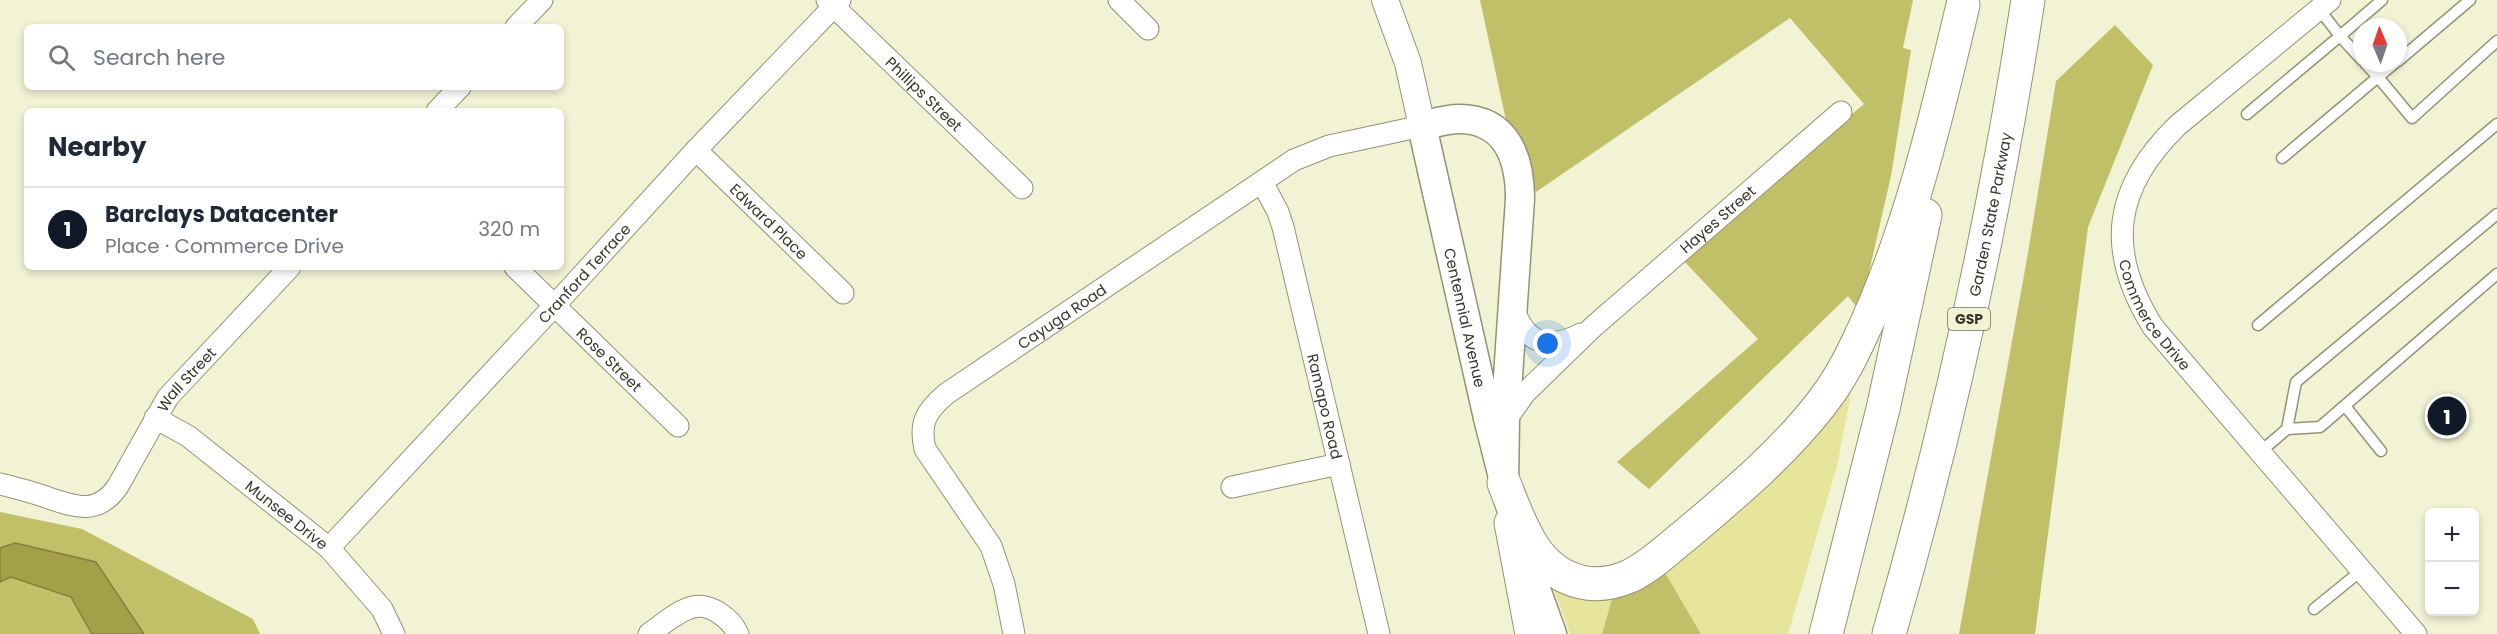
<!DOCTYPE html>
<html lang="en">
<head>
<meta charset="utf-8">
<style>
  :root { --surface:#fff; --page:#f2f2f3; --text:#1f2937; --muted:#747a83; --line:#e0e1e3; --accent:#111827 }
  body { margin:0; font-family:Poppins,sans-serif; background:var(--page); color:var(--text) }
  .controls { position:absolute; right:18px; bottom:18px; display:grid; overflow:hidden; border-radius:9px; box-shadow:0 3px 9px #0003 }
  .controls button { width:54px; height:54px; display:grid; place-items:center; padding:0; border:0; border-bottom:2px solid var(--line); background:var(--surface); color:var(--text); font:30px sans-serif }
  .compass { position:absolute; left:2353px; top:18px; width:54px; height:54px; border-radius:50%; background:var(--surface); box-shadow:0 3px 9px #0003; rotate:358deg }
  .you { position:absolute; left:1548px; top:344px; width:21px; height:21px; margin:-15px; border:4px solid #fff; border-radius:50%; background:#1a73e8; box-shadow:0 0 0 9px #1a73e833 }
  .badge { display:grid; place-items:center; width:39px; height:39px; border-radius:50%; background:var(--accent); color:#fff; font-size:20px; font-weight:700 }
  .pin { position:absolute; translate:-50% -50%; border:3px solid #fff; box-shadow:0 2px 6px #0006 }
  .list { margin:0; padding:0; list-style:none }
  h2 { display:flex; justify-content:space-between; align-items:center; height:78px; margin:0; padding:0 24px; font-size:26px }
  h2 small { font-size:20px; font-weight:400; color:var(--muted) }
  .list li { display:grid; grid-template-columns:39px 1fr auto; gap:18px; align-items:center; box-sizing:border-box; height:84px; padding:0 24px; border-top:2px solid var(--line) }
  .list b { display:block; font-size:22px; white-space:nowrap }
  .list p { margin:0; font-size:20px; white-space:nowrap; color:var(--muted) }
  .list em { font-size:20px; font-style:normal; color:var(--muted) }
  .icon { flex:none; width:33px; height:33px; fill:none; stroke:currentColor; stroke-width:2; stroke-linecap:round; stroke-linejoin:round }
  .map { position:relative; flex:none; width:2497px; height:634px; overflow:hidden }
  .search { position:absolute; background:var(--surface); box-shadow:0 3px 9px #0003; left:24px; top:24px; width:540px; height:66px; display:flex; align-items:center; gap:15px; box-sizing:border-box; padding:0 21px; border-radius:9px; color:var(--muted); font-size:22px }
  .panel { position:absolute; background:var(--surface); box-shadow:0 3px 9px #0003; left:24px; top:108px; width:540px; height:162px; border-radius:9px }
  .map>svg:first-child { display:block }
  .green { fill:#e6e59b }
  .forest { fill:#c1bf67 }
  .water { fill:#a3a048; stroke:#82803f; stroke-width:1.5 }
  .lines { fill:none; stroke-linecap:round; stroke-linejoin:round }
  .service-casing { stroke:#939377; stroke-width:13 }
  .minor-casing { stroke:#939377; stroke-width:23 }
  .tertiary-casing { stroke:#939377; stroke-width:28 }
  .secondary-casing { stroke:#939377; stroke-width:31 }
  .motorway-casing { stroke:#939377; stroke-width:35 }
  .service { stroke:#fff; stroke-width:10 }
  .minor { stroke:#fff; stroke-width:21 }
  .tertiary { stroke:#fff; stroke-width:26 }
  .secondary { stroke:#fff; stroke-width:28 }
  .motorway { stroke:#fff; stroke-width:33 }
  .labels { text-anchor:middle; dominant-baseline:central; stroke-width:6; stroke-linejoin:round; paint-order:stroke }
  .shield { fill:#f2f2d5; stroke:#6e6e5d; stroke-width:1.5 }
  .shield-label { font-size:14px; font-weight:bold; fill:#353529 }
  .street-label { font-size:15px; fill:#353529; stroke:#f2f2d5 }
</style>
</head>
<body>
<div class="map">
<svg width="2497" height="634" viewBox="0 0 2497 634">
  <rect width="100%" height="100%" fill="#f2f2d5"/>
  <path class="green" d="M1851 393 1837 466 1788 634H1701L1664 571 1828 410Z
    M1552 584 1622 590 1612 599 1602 634H1570Z"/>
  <path class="forest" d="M1480 0H1913L1903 48 1911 50 1891 176 1860 311 1848 296 1649 489 1617 462 1758 339 1681 258 1864 104 1790 18 1536 192 1507 125Z
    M2115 25 2153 65 2088 227 2035 634H1959L2028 253 2056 81Z
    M0 512 82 529 253 619 260 634H144L96 562 0 548Z
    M1664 571 1701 634H1602L1612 599Z
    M11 577 71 597 92 634H0V582Z"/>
  <path class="water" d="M15 543 96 562 144 634H92L71 597 11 577 0 582V548Z"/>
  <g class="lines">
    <g class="service-casing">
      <path id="service" d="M2319 9 2340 36 2382 0
        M2398 61 2470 0
        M2395 63 2378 77 2412 118 2497 41
        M2247 114 2340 36 2362 60
        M2282 158 2378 77 2365 63
        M2258 325 2497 124
        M2345 406 2381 451
        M2287 429 2296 382 2497 214
        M2260 452 2287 429 2320 427 2497 274
        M2314 609 2362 570"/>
    </g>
    <g class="minor-casing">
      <g id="minor">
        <path id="s1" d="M827 0 1022 188"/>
        <path d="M1119 0 1148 29"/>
        <path id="s2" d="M2330 0 2178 125C2113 188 2105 250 2153 327L2416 634"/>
        <path d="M516 27 542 0"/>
        <path d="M437 111 460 87"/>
        <path id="s3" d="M696 150 843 293"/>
        <path id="s4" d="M1262 182 1278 212 1283 227 1379 634"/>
        <path id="s5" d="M515 267 678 426"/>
        <path d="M1513 307C1525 343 1547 351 1581 334"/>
        <path id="s6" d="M155 418 188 436 329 548 382 609 394 634"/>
        <path id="s7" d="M1505 421 1525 393 1594 326 1841 112"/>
        <path id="s8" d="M0 484C16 488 31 492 46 497 75 507 98 516 118 486L168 397 290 267"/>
        <path d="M1232 487 1339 464"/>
        <path id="s9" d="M329 548 555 305 696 150 840 0"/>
        <path d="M649 634C662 625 677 611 693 607 711 603 731 619 738 634"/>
        <path id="s10" d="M1014 634 1004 584 991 546 925 449C919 423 926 411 946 394L1294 160 1329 146 1422 126"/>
      </g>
    </g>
    <g class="tertiary-casing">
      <path id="tertiary" d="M1385 0 1408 63 1422 126"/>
    </g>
    <g class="secondary-casing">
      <g id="secondary">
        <path id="s11" d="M1504 483 1505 421 1520 199C1520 160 1508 119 1459 119 1447 119 1434 123 1422 126L1488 418 1510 505"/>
        <path d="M1532 578 1552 634"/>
      </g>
    </g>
    <g class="motorway-casing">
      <g id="motorway">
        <path d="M1504 483C1520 523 1534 571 1581 582 1598 586 1614 583 1630 576 1651 566 1669 548 1688 533 1735 493 1783 453 1821 404 1836 385 1848 364 1858 342 1909 236 1936 119 1963 5"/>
        <path d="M1511 523 1532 634"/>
        <path d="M1826 634 1883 409 1925 215"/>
        <path id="s12" d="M1889 634C1949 426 1995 214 2028 0"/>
      </g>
    </g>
    <use href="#service" class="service"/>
    <use href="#minor" class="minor"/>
    <use href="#tertiary" class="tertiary"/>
    <use href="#secondary" class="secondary"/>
    <use href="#motorway" class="motorway"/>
  </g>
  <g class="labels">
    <rect class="shield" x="1948" y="308" width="42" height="22" rx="4.5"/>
    <g class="shield-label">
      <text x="1969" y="319">GSP</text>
    </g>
    <g class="street-label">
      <text stroke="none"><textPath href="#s1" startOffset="135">Phillips Street</textPath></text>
      <text stroke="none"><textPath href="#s12" startOffset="432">Garden State Parkway</textPath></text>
      <text stroke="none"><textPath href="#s7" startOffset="294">Hayes Street</textPath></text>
      <text stroke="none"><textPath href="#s3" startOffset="102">Edward Place</textPath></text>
      <text stroke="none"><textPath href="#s9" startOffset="375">Cranford Terrace</textPath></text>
      <text stroke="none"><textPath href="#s2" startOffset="412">Commerce Drive</textPath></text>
      <text stroke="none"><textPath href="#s10" startOffset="411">Cayuga Road</textPath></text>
      <text stroke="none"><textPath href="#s11" startOffset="633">Centennial Avenue</textPath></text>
      <text stroke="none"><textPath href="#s5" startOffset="132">Rose Street</textPath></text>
      <text stroke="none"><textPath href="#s8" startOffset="256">Wall Street</textPath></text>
      <text stroke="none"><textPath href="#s4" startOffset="234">Ramapo Road</textPath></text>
      <text stroke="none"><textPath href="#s6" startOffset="164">Munsee Drive</textPath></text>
    </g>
  </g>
</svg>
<div class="controls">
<button>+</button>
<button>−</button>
</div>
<svg class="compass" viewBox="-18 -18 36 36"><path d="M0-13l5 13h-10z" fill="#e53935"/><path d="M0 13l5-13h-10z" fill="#747a83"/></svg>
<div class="you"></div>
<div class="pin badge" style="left:2447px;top:416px">1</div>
<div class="search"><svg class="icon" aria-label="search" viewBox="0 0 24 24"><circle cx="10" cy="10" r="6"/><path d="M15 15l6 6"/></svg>Search here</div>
<section class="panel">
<h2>Nearby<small></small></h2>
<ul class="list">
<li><span class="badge">1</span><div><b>Barclays Datacenter</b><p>Place · Commerce Drive</p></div><em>320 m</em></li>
</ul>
</section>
</div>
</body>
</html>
